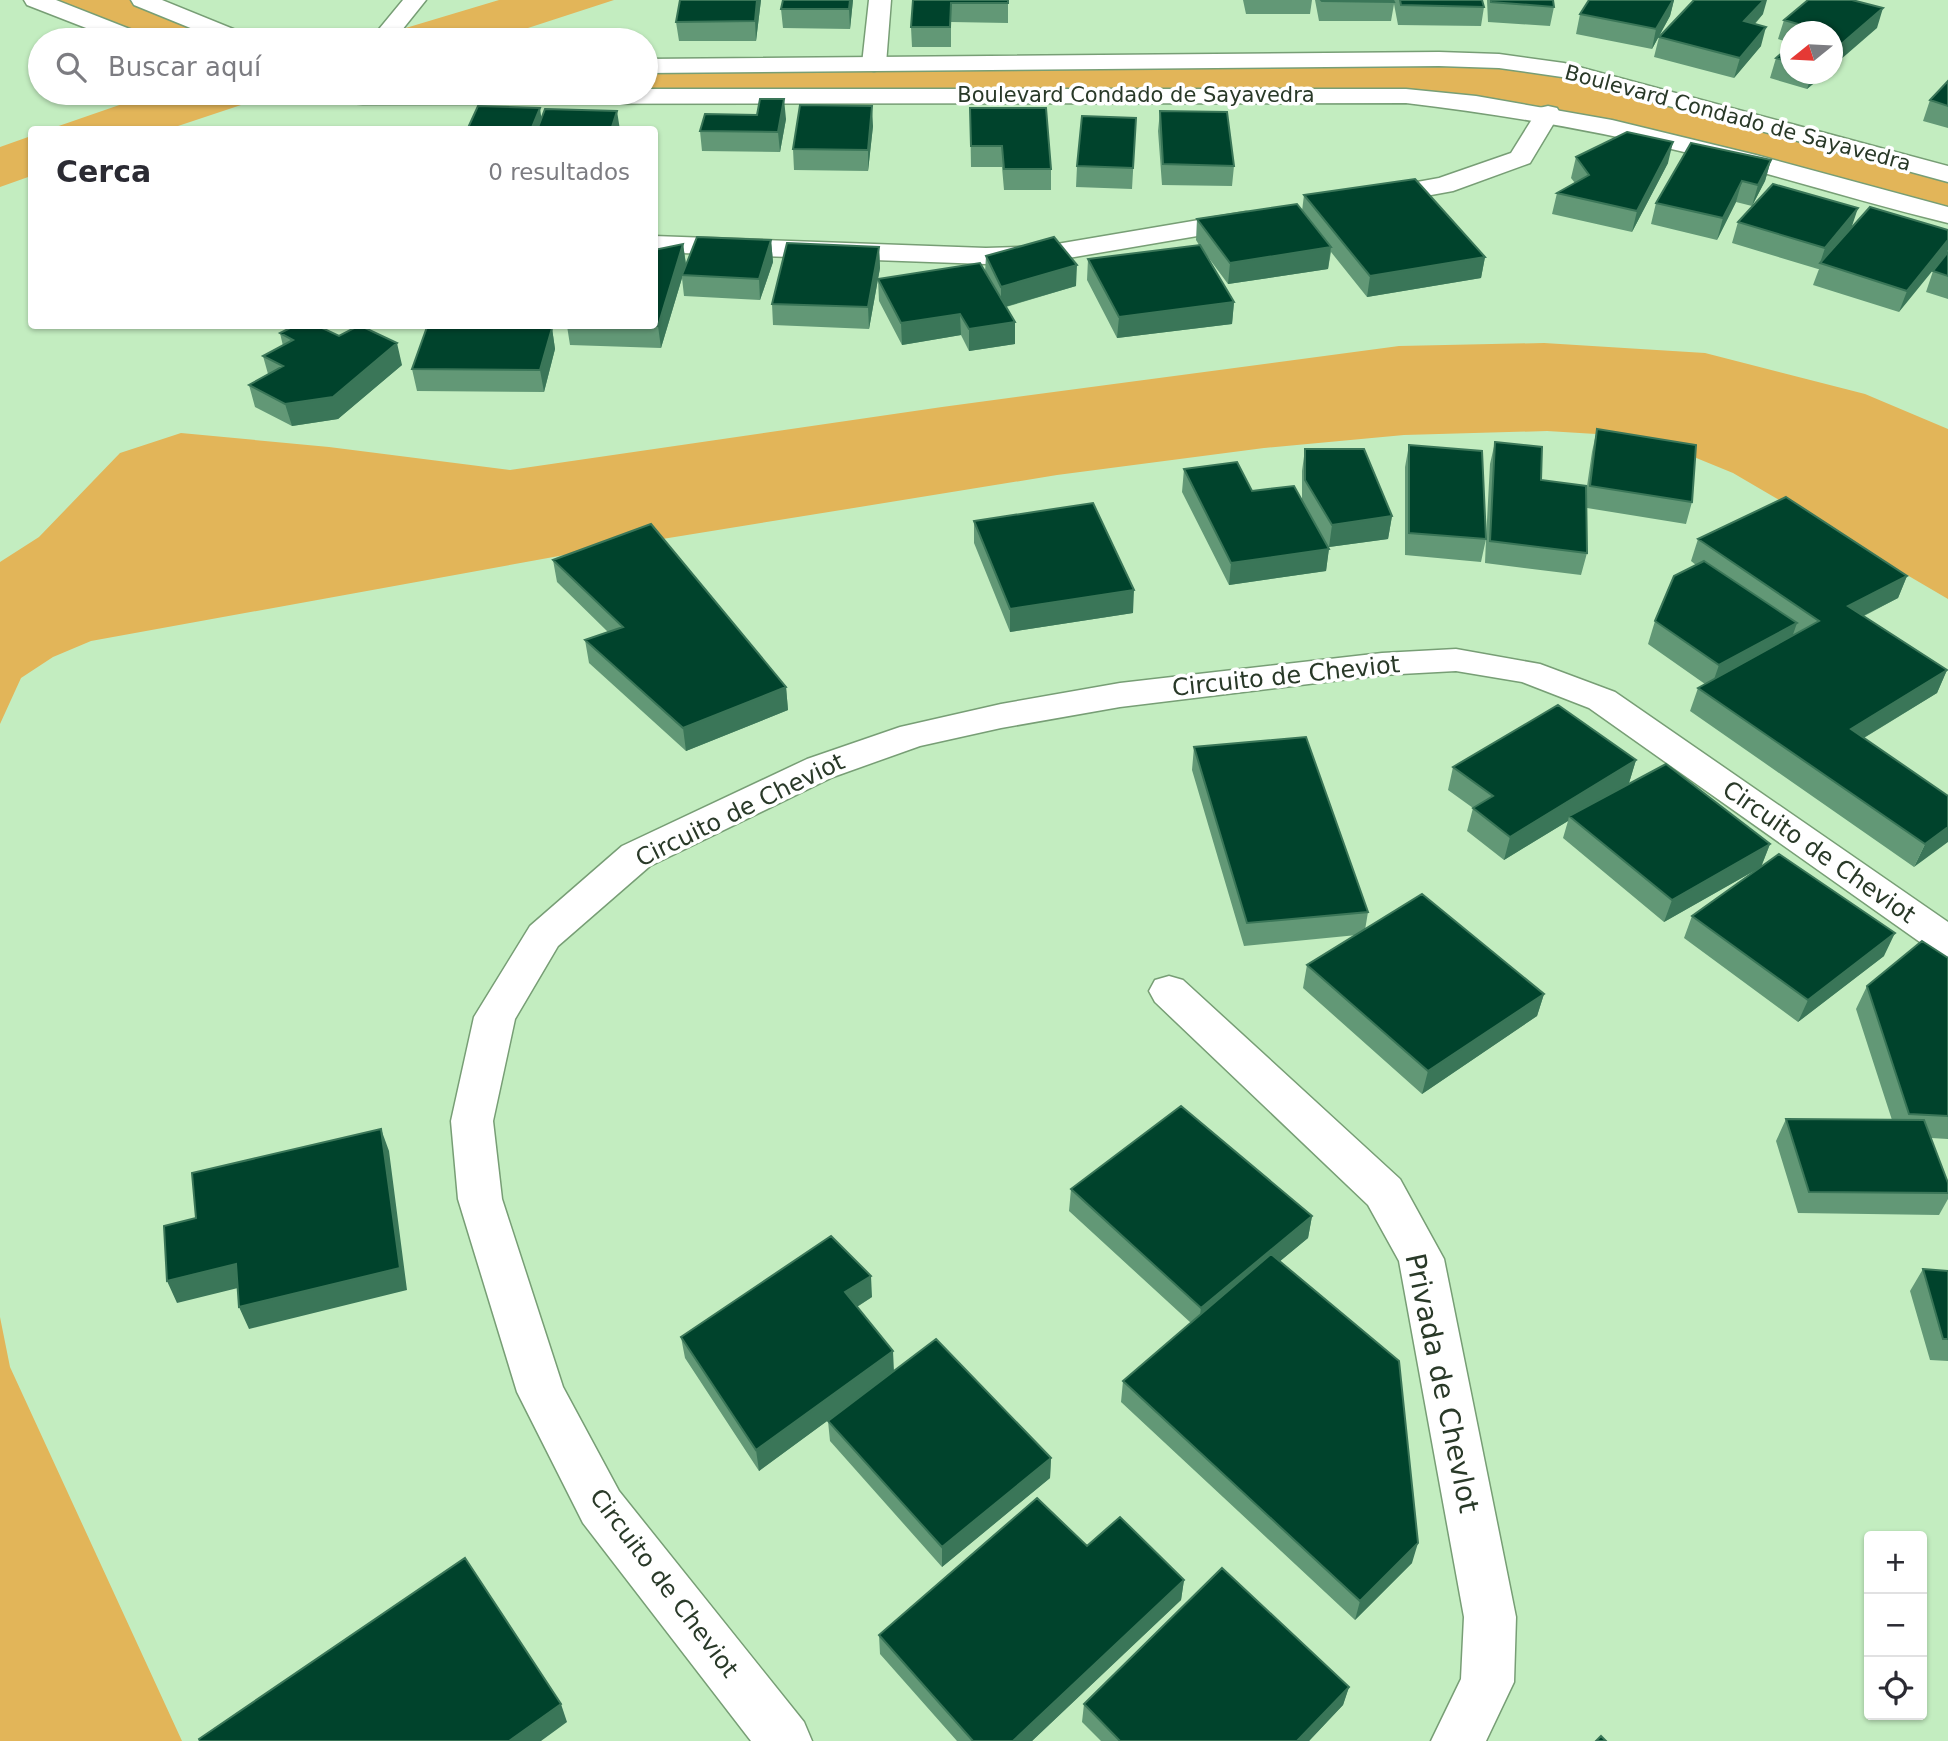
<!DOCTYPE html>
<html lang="es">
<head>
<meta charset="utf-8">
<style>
  :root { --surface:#fff; --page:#f2f2f3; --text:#2b2b33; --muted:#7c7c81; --line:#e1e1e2 }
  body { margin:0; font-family:"DejaVu Sans",sans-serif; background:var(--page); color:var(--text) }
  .controls { position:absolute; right:21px; bottom:21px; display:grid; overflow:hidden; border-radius:7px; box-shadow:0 2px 5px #0004 }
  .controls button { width:63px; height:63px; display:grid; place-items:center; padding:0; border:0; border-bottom:2px solid var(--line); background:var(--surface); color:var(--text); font:35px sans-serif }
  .compass { position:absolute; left:1780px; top:21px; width:63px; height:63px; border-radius:50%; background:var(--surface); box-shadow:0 2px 5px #0004; rotate:252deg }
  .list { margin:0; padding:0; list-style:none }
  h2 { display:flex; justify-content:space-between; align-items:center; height:91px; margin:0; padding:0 28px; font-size:30px }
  h2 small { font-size:23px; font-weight:400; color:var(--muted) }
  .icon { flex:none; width:38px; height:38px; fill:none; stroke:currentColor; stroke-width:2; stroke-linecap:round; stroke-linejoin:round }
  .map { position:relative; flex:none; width:1948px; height:1741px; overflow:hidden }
  .search { position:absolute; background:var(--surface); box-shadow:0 2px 5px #0004; left:28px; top:28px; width:630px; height:77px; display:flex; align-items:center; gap:18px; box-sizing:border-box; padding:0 24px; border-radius:38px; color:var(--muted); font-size:26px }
  .panel { position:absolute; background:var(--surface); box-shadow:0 2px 5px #0004; left:28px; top:126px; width:630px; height:203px; border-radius:7px }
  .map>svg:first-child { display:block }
  .green { fill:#e2b559 }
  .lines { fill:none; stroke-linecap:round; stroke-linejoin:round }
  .street-casing { stroke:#779e75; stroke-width:3 }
  .secondary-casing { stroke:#779e75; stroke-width:3 }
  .street { fill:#fff; fill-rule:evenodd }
  .secondary { fill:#fff; fill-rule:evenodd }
  .wall { fill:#629876 }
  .shaded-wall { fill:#3a7658 }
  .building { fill:#00432c; stroke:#3a7658; stroke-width:2 }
  .labels { text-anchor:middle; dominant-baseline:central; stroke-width:7; stroke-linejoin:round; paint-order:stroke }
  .far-street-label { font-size:21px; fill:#293928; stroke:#fff }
  .street-label { font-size:24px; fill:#293928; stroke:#fff }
  .near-street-label { font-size:28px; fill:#293928; stroke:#fff }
</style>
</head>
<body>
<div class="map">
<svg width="1948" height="1741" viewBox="0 0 1948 1741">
  <rect width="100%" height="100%" fill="#c3edc0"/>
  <path class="green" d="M35 0H142L240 40H137Z
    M499 0H614L491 40H382L389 33Z
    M1439 59 1564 70 1948 174V215L1676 141 1473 102 330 96 309 93H646V66Z
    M154 93H277L169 129H50Z
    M31 136V176L0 187V147Z
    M1544 343 1705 353 1865 394 1948 429V599L1733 473 1645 437 1547 431 1404 435 1264 448 1057 475 570 554 91 641 53 657 21 678 0 724V562L39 537 120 453 181 433 329 447 510 470 942 407 1399 346Z
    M0 1317 10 1367 182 1741H0Z"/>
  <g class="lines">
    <g class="street-casing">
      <path id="street" d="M403 0H426L394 40H370Z
        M869 0H891L886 64 883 69 874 71 865 69 862 64Z
        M1548 106 1557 108 1560 113 1530 163 1453 191 1371 206 1362 204 1358 198 1362 192 1439 178 1511 153 1539 108Z
        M1246 212 1256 214 1259 220 1256 226 1045 262 986 264 654 252V236L986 248 1045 246Z
        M1456 649 1540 664 1615 692 1948 922V957L1934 952 1589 708 1522 682 1456 671 1382 675 1120 707 1001 728 920 746 833 777 650 866 558 946 515 1019 493 1121 502 1199 563 1387 619 1491 804 1722 812 1741H751L583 1523 517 1392 458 1199 451 1121 474 1017 530 926 622 846 807 759 900 727 1001 704 1120 683 1382 653Z
        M1169 976 1183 980 1400 1179 1444 1259 1516 1617 1514 1682 1486 1741H1431L1461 1679 1464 1617 1399 1261 1368 1205 1155 1002 1149 991 1155 980Z"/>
    </g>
    <g class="secondary-casing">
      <path id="secondary" d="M24 0H56L145 35 149 40H117L27 5Z
        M131 0H162L248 35 252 40H220L134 5Z
        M1439 52 1499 54 1564 63 1948 166V182L1562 77 1499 68 1439 66 646 73V59Z
        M646 89H1406L1476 96 1612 120 1756 155 1948 207V223C1858 201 1770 173 1680 151 1589 129 1498 114 1406 103L363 104 309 100 300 98 297 93H646Z"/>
    </g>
    <use href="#street" class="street"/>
    <use href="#secondary" class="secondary"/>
  </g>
  <path class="wall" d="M761 0 756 41H679L676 22Z
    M853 0 850 29 783 28 781 9Z
    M913 0H1008V23L951 22V47H912L911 27Z
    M1243 0H1312L1310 14H1246Z
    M1315 0H1482L1484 7 1481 26 1398 25 1394 4 1391 21H1319Z
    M1487 0H1553L1554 7 1550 26 1488 22Z
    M1589 0H1674L1670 16 1652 49 1576 34 1580 14Z
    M1763 14 1755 24 1761 46 1734 78 1654 57 1659 37Z
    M1784 20 1877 28 1832 32H1790V43L1778 39Z
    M1790 46V74H1825L1807 89 1770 78 1776 58Z
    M1948 81V128L1923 121 1930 100Z
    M970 108 1051 169V190H1004L1002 167H971Z
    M1160 111 1234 166 1232 186 1162 185 1158 131Z
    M1136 118 1132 189 1076 187 1077 166Z
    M786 119 780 152 702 151 700 131Z
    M873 126 868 171 794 170 793 149Z
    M1576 157 1668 163 1632 232 1552 214 1557 193 1575 183 1571 178Z
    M1771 160 1765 181 1752 206 1736 202 1717 240 1651 224 1656 203Z
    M1304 195 1485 257 1481 278 1367 297 1331 252 1328 269 1228 284 1205 253 1234 302 1232 324 1117 338 1087 280 1088 259 1199 245 1196 240 1197 219 1302 211Z
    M1738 222 1851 229 1948 230 1899 312 1813 285 1819 269H1818L1732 243Z
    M771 240 773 262 760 300 684 296 682 278 661 348 570 345 567 326H654L683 244 686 264Z
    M879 247 880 268 869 329 773 325 772 304Z
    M1948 252V299L1926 292 1933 271Z
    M986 256 1076 286 1006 307 1015 322V344L969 351 961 335 902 345 879 301 878 279 985 272Z
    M552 328 555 349 544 392 417 391 412 369Z
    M280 333 339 336 402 365 338 419 292 426 255 407 249 385 268 374 263 356 283 346Z
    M1597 429 1692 502 1686 524 1587 508V553L1581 575 1485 563 1486 539 1481 562 1405 555V467L1409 445 1486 539 1490 464 1495 442 1541 480 1586 493 1592 452Z
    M1305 449 1392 516 1388 539 1329 547 1326 571 1229 585 1182 492 1184 469 1252 491 1302 500V471Z
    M974 521 1133 613 1010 632 974 543Z
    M1698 539 1907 576 1898 598 1864 616 1947 670 1937 693 1864 738 1948 796 1914 867 1690 711 1698 688 1705 684 1648 644 1655 621 1696 565 1691 561Z
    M553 560 786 687 788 710 686 751 589 663 585 640 608 632 557 582Z
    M1194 747 1368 912 1365 930 1544 994 1537 1016 1422 1094 1303 988 1307 965 1357 935 1244 946 1192 770Z
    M1636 760 1629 783 1621 788 1770 844 1761 867 1664 922 1563 838 1568 821 1504 860 1467 831 1473 808 1448 790 1453 767Z
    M1692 916 1884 956 1798 1022 1684 938Z
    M1948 958V1139L1931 1138 1948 1183V1199L1939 1215 1798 1213 1776 1141 1786 1119 1892 1120 1856 1009 1867 986Z
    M1071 1189 1312 1216 1308 1238 1280 1261 1412 1563 1355 1620 1121 1402 1123 1381 1191 1323 1069 1211Z
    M1923 1269 1948 1271V1361L1930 1360 1910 1291Z
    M872 1297 857 1307 894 1371 1051 1458 1050 1478 942 1567 830 1441 828 1421 865 1393 759 1471 685 1358 681 1337Z
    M1087 1546 1184 1580 1181 1600 1032 1741H957L880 1654 879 1635Z
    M1349 1687 1343 1705 1309 1741H1101L1082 1722 1084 1704Z"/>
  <path class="shaded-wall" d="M757 0H761L756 41 755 21Z
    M850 0H853L850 29 849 9Z
    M1673 0H1674L1670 16 1652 49 1656 29Z
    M1764 0H1767L1763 14 1739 41 1744 21Z
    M1883 8 1877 28 1832 67V52Z
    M1766 27 1761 46 1734 78 1740 58Z
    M1812 74H1825L1807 89Z
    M784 99 786 119 780 152 778 132Z
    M872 106 873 126 868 171V150Z
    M540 108 543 130H531Z
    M617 111 620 130H611Z
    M1673 142 1668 163 1632 232 1637 211Z
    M1771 160 1765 181 1752 206 1758 185Z
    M1742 181 1736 202 1717 240 1723 218Z
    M1858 208 1851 229 1820 263 1818 269 1825 248Z
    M771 240 773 262 760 300 759 279Z
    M1948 240V250L1947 253 1899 312 1907 291Z
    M683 244 686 265 682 275V278L661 348 658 326Z
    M879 247 880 268 869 329 868 307Z
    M1331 247 1328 269 1228 284 1230 263Z
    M1485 257 1481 278 1367 297 1370 276Z
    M1077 265 1076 286 1001 308V287Z
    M1234 302 1232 324 1117 338 1119 317Z
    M960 314 961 335 902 345 901 323Z
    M1015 322V344L969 351V329Z
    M552 328 555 349 544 392 540 370Z
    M397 343 402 365 338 419 292 426 285 404Z
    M1392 516 1388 539 1329 547 1332 525Z
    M1329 549 1326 571 1229 585 1231 563Z
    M1907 576 1898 598 1839 628 1848 606Z
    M1134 590 1133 613 1010 632V609Z
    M1797 623 1789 646 1711 688 1719 665Z
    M1947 670 1937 693 1842 751 1851 729Z
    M786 687 788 710 686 751 683 728Z
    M1636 760 1629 783 1572 818 1569 816 1568 821 1504 860 1510 837Z
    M1948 827V842L1914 867 1925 844Z
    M1770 844 1761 867 1664 922 1672 900Z
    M1895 933 1884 956 1798 1022 1808 1000Z
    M1544 994 1537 1016 1422 1094 1428 1071Z
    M381 1129 389 1151 407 1290 249 1329 239 1307Z
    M1312 1216 1308 1238 1198 1329 1201 1308Z
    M236 1264 246 1286 177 1303 167 1281Z
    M871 1276 872 1297 847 1313 845 1292Z
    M893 1351 894 1372 759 1471 756 1450Z
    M1051 1458 1050 1478 942 1567V1547Z
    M1418 1543 1412 1563 1355 1620 1360 1601Z
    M1184 1580 1181 1600 1032 1741H1013Z
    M1349 1687 1343 1705 1309 1741H1297Z
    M561 1704 567 1722 541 1741H509Z"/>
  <path class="building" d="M680 0H757L755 21 676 22Z
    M783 0H850L849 9H781Z
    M913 0H1008V3H951L950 27H911Z
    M1321 0H1393L1394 2 1322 1Z
    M1400 0H1482L1484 7 1401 5Z
    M1491 0H1553L1554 7 1491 2Z
    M1589 0H1673L1656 29 1580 14Z
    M1694 0H1764L1744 21 1766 27 1740 58 1659 37Z
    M1808 0H1852L1883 8 1832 52V32H1808L1812 28 1784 20Z
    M1790 46V62L1776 58Z
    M1948 81V106L1930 100Z
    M760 99H784L778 132 700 131 705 114 757 115Z
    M800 105 872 106 868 150 793 149Z
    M478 106 540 108 531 130H467Z
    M970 108H1046L1051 169H1004L1002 146H971Z
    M545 109 617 111 611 130H537Z
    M1160 111 1227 112 1234 166 1163 164Z
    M1082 116 1136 118 1133 168 1077 166Z
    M1627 132 1673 142 1637 211 1557 193 1589 175 1576 157Z
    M1691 143 1771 160 1758 185 1742 181 1723 218 1656 203Z
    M1415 179 1485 257 1370 276 1304 195Z
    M1773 184 1858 208 1825 248 1738 222Z
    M1297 204 1331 247 1230 263 1197 219Z
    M1870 207 1948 230V240L1907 291 1820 263Z
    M697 237 771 240 759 279 682 275Z
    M1054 237 1077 265 1001 287 986 256Z
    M787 243 879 247 868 307 772 304Z
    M683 244 658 326H638H654V250Z
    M1200 245 1234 302 1119 317 1088 259Z
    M1948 252V276L1933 271Z
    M980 263 1015 322 969 329 960 314 901 323 878 279Z
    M294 326H318L339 336 358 326H361L397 343 333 397 285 404 249 385 283 366 263 356 293 340 280 333Z
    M427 327 552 328 540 370 412 369Z
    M1597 429 1696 445 1692 502 1590 486Z
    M1495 442 1542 447 1541 480 1586 486 1587 553 1490 541Z
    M1409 445 1482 451 1486 539 1409 533Z
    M1305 449H1364L1392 516 1332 525 1305 480Z
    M1237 462 1252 491 1294 486 1329 549 1231 563 1184 469Z
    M1786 497 1907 576 1848 606 1947 670 1851 729 1948 796V827L1925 844 1698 688 1819 621 1698 539Z
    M1093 503 1134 590 1010 609 974 521Z
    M651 524 786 687 683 728 585 640 623 627 553 560Z
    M1704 561 1797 623 1719 665 1655 621 1674 576Z
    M1558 705 1636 760 1510 837 1473 808 1493 796 1453 767Z
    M1306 737 1368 912 1247 923 1194 747Z
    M1666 764 1770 844 1672 900 1569 816Z
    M1779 854 1895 933 1808 1000 1692 916Z
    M1422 894 1544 994 1428 1071 1307 965Z
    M1922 941 1948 958V1116L1909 1114 1867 986Z
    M1181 1106 1312 1216 1201 1308 1071 1189Z
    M1786 1119 1924 1120 1948 1183V1193L1809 1192Z
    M381 1129 400 1268 239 1307 236 1264 167 1281 164 1226 196 1218 192 1173Z
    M831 1236 871 1276 845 1292 893 1351 756 1450 681 1337Z
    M1271 1254 1399 1361 1418 1543 1360 1601 1123 1381Z
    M1923 1269 1948 1271V1339H1943Z
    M936 1339 1051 1458 942 1547 828 1421Z
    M1037 1498 1087 1546 1120 1517 1184 1580 1013 1741H973L879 1635Z
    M465 1558 561 1704 509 1741H200L199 1739Z
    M1222 1568 1349 1687 1297 1741H1120L1084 1704Z
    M1601 1736 1606 1741H1596Z"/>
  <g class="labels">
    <g class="far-street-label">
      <text x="1136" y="95">Boulevard Condado de Sayavedra</text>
      <text transform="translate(1738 118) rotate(15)">Boulevard Condado de Sayavedra</text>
    </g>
    <g class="street-label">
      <text transform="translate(1286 676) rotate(-6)">Circuito de Cheviot</text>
      <text transform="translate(740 810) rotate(-26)">Circuito de Cheviot</text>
      <text transform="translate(1819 852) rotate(35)">Circuito de Cheviot</text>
      <text transform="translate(664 1583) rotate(53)">Circuito de Cheviot</text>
    </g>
    <g class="near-street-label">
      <text transform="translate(1442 1383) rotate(78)">Privada de Chevlot</text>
    </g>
  </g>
</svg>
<div class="controls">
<button>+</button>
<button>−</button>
<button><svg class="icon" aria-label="locate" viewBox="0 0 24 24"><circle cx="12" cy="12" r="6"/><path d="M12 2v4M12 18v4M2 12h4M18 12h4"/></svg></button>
</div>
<svg class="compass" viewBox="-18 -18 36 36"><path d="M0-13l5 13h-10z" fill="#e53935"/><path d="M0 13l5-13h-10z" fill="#7c7c81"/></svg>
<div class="search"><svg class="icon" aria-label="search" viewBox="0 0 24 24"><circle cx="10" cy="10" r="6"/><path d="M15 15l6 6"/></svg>Buscar aquí</div>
<section class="panel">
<h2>Cerca<small>0 resultados</small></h2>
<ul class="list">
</ul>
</section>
</div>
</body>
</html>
